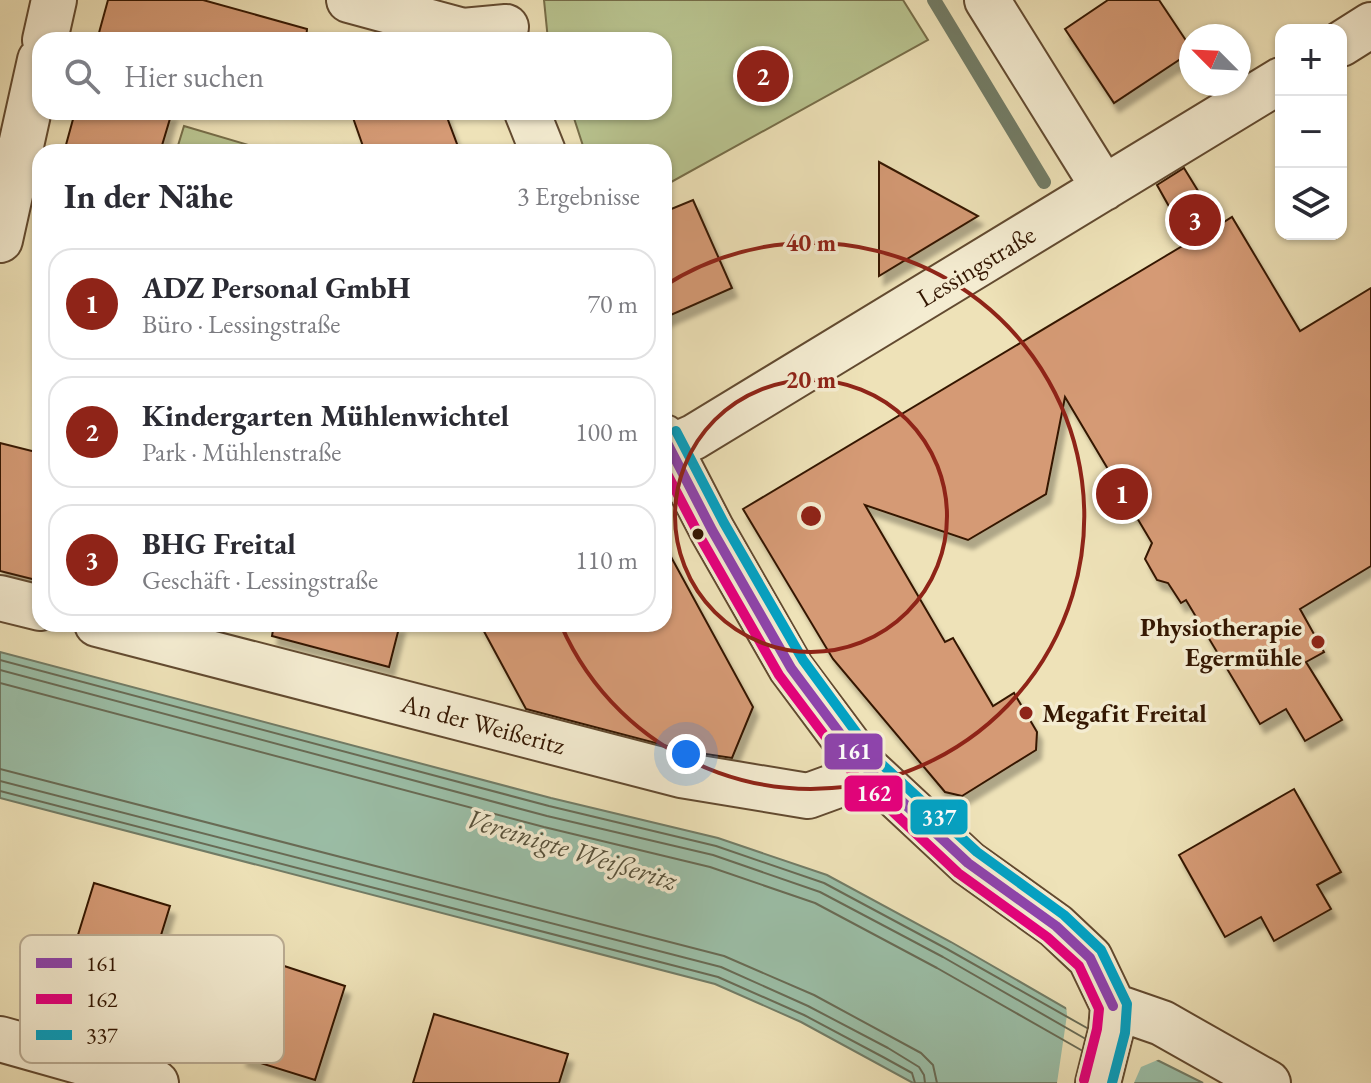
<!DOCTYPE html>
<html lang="de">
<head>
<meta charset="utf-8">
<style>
  :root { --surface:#fff; --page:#f7f7f7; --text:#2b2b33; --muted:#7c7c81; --line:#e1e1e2; --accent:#8f2418 }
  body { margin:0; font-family:"EB Garamond",serif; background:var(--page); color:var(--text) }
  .controls { position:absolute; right:24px; top:24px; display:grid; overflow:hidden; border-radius:16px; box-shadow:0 2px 6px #0004 }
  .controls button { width:72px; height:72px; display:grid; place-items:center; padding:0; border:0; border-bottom:2px solid var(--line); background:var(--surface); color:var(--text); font:40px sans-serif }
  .compass { position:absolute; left:1179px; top:24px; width:72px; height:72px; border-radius:50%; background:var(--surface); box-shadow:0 2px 6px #0004; rotate:294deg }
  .you { position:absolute; left:686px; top:754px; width:28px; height:28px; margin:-20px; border:6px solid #fff; border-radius:50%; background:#1a73e8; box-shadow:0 0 0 12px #1a73e833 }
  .badge { display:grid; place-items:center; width:52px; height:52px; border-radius:50%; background:var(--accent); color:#fff; font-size:26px; font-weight:700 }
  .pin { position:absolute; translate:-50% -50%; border:4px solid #fff; box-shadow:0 2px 8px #0006 }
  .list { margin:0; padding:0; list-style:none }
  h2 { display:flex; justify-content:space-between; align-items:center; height:104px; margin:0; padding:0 32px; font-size:34px }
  h2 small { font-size:26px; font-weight:400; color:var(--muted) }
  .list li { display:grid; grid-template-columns:52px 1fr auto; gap:24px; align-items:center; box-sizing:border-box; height:112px; margin:0 16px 16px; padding:0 16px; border:2px solid var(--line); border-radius:24px }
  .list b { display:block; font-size:30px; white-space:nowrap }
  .list p { margin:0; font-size:26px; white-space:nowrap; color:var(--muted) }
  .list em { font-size:26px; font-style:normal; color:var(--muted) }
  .icon { flex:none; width:44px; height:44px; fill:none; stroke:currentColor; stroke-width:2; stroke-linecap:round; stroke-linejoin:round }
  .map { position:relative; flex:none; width:1371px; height:1083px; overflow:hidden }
  .search { position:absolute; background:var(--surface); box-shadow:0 2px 6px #0004; left:32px; top:32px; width:640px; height:88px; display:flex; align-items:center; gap:20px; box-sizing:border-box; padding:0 28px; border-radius:24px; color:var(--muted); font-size:30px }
  .panel { position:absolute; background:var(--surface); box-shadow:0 2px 6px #0004; left:32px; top:144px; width:640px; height:488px; border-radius:24px }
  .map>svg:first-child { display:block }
  .green { fill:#b8c38f; stroke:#766d48; stroke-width:2 }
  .water { fill:#9bbfa8; stroke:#727c66; stroke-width:2 }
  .pier { fill:#eee2b8 }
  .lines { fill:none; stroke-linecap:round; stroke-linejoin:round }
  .shore { stroke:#686b55; stroke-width:2 }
  .stream { stroke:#727c66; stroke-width:14 }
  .building { fill:#d59a74; stroke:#341702; stroke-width:2; filter:url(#shadow) }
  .street-casing { stroke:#624a30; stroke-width:48 }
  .street { stroke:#f4ecd1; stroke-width:44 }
  .bus-1-casing { stroke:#f4ecd1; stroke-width:16 }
  .bus-2-casing { stroke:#f4ecd1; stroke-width:16 }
  .bus-3-casing { stroke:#f4ecd1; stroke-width:16 }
  .bus-1 { stroke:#8e44ad; stroke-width:10 }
  .bus-2 { stroke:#e5007d; stroke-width:10 }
  .bus-3 { stroke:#03a2c4; stroke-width:10 }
  .ring { fill:none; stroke:#8f2418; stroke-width:4 }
  .bus-dot { fill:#341702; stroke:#f4ecd1; stroke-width:3 }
  .poi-dot { fill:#8f2418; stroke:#f4ecd1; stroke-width:3 }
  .labels { text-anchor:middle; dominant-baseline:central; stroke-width:7; stroke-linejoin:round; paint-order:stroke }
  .street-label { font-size:26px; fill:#341702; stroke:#f4ecd1 }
  .poi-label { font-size:26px; font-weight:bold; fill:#341702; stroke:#f4ecd1; text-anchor:end }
  .water-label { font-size:28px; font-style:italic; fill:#58523c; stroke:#f4ecd1 }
  .key { fill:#f4ecd1; stroke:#baac93; stroke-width:2 }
  .key-label { font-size:22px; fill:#341702 }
  .centre { fill:#8f2418; stroke:#f4ecd1; stroke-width:4 }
  .ring-label { font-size:24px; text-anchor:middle; font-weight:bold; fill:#8f2418; stroke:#f4ecd1; stroke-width:7; stroke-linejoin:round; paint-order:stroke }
  .line-badge { stroke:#f4ecd1; stroke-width:3 }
  .badge-label { font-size:22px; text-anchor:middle; font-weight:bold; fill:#fff }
</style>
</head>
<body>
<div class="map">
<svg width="1371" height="1083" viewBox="0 0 1371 1083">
  <defs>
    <filter id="shadow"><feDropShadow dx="5" dy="9" stdDeviation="2" flood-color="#0004"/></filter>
  </defs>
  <rect width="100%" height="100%" fill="#eee2b8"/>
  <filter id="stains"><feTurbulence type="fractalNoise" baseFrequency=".0025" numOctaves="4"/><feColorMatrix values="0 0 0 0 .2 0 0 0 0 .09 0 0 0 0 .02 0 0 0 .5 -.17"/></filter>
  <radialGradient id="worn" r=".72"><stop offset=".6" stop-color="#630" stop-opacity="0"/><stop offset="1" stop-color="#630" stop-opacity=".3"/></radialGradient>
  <path class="green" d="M544 0H903L928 40 664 186V152H585L572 112H664V40H548Z
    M184 126 272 152H176Z"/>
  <path class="water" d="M0 652 551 798 718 838 827 875 951 942 1145 1054 1203 1083H913L801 1022 715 984 0 798Z"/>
  <path class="pier" d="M1066 1006 1074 1010 1160 1059 1141 1067 1134 1083H1057L1067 1015Z"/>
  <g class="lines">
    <path class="shore" d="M0 660 549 806 716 846 824 883 947 949 1087 1028
      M0 670 547 816 713 855 820 892 943 957 1084 1038
      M0 683 544 827 710 867 815 903 937 968 1081 1050
      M0 769 724 956 814 995 921 1053 933 1065 937 1083
      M0 781 721 967 808 1006 888 1048 919 1067 924 1075 925 1083
      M0 791 718 977 804 1015 883 1057 912 1073 915 1083"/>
    <path class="stream" d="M934 0 1044 182"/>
  </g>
  <path class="building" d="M108 0H203L307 29 306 40H97Z
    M1108 0H1159L1191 48V52L1114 103 1065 29Z
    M75 112H172L160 152H64Z
    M351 112H445L460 152H365Z
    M879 162 978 216 879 276Z
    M1184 168 1219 225 1232 217 1300 331 1371 288V566L1300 609 1324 652 1306 662 1342 720 1305 741 1286 709 1260 724 1186 600 1181 603 1168 583 1157 580 1145 559 1152 543 1065 397 1046 494 968 540 865 505 945 642 953 638 993 706 1014 693 1037 732 1036 750 962 796 945 792 833 659 743 509 1189 242 1157 185Z
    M693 200 732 288 664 318V212Z
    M0 443 40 453V581L0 571Z
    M664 544 753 707 732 758 686 751 526 709 480 624H664Z
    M274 624H400L389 667 272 636Z
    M1294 789 1341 872 1317 885 1331 909 1274 941 1261 917 1225 937 1179 855Z
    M94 883 170 906 149 974 73 951Z
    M272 962 345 986 315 1080 241 1057Z
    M434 1014 568 1054 559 1083H413Z"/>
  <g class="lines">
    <g class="street-casing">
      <path id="street" d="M349 0 463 31 506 27
        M987 0 1104 188
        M45 40 54 0
        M1341 44 1371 25
        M527 112 543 152
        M0 240 40 60
        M664 437 712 530 791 668 865 767 968 863 1056 926 1090 958 1113 1006
        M669 448 694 437 1281 80
        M0 598 40 608
        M97 624 681 775 808 796 841 784 865 767
        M1113 1006 1162 1023 1268 1083
        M0 1039 156 1083
        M1098 1083 1111 1031 1113 1006"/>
    </g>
    <use href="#street" class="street"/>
    <g class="bus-1-casing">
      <path id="bus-1" d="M664 437 712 530 791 668 865 767 968 863 1056 926 1090 958 1113 1006"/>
    </g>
    <g class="bus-2-casing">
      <path id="bus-2" d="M664 468 700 537 779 675 855 776 958 873 1047 937 1079 966 1099 1009 1097 1029 1084 1080"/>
    </g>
    <g class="bus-3-casing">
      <path id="bus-3" d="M676 431 724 523 803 660 875 758 977 852 1064 915 1101 950 1127 1004 1125 1033 1112 1083"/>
    </g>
    <use href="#bus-1" class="bus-1"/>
    <use href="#bus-2" class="bus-2"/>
    <use href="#bus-3" class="bus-3"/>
  </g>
  <g class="ring">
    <circle cx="811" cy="516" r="136"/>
    <path d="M664 286A273 273 0 1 1 561 625"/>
  </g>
  <circle class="bus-dot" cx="698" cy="534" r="7"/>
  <g class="poi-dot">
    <circle cx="1318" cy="642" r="8"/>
    <circle cx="1026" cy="713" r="8"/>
  </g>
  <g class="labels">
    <g class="street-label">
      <text transform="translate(976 266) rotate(-31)">Lessingstraße</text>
      <text transform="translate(483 724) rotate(15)">An der Weißeritz</text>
    </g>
    <g class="poi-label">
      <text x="1302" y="627">Physiotherapie<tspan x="1302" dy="30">Egermühle</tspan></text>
      <text x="1042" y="713" text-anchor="start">Megafit Freital</text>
    </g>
    <g class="water-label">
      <text transform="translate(572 849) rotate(17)">Vereinigte Weißeritz</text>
    </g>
  </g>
  <rect x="20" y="935" width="264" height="128" rx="12" class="key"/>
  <rect x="36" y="958" width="36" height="10" fill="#8e44ad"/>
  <rect x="36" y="994" width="36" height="10" fill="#e5007d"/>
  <rect x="36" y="1030" width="36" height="10" fill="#03a2c4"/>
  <g class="key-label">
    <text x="86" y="971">161</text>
    <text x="86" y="1007">162</text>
    <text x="86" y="1043">337</text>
  </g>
  <circle cx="811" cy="516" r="12" class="centre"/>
  <g class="ring-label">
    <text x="811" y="251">40 m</text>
    <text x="811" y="388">20 m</text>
  </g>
  <g class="line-badge">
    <rect x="823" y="732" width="61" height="39" rx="8" fill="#8e44ad"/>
    <rect x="843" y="774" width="61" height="39" rx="8" fill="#e5007d"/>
    <rect x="909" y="798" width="60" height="38" rx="8" fill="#03a2c4"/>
  </g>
  <g class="badge-label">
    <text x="854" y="759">161</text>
    <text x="874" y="801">162</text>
    <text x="939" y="825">337</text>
  </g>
  <rect width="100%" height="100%" filter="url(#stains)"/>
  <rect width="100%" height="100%" fill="url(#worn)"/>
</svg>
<div class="controls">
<button>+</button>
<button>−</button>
<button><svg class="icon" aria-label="layers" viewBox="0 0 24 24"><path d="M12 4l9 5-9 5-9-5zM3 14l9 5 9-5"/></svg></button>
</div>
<svg class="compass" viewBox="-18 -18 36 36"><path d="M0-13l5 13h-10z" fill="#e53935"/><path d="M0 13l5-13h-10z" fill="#7c7c81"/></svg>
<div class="you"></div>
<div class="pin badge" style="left:1122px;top:494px">1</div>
<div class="pin badge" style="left:763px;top:76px">2</div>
<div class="pin badge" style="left:1195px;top:220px">3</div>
<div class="search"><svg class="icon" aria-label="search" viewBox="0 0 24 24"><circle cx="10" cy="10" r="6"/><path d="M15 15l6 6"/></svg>Hier suchen</div>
<section class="panel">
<h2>In der Nähe<small>3 Ergebnisse</small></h2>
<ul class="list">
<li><span class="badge">1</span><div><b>ADZ Personal GmbH</b><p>Büro · Lessingstraße</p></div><em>70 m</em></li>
<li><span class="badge">2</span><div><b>Kindergarten Mühlenwichtel</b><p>Park · Mühlenstraße</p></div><em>100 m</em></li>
<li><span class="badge">3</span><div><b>BHG Freital</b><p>Geschäft · Lessingstraße</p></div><em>110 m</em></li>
</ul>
</section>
</div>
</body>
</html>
